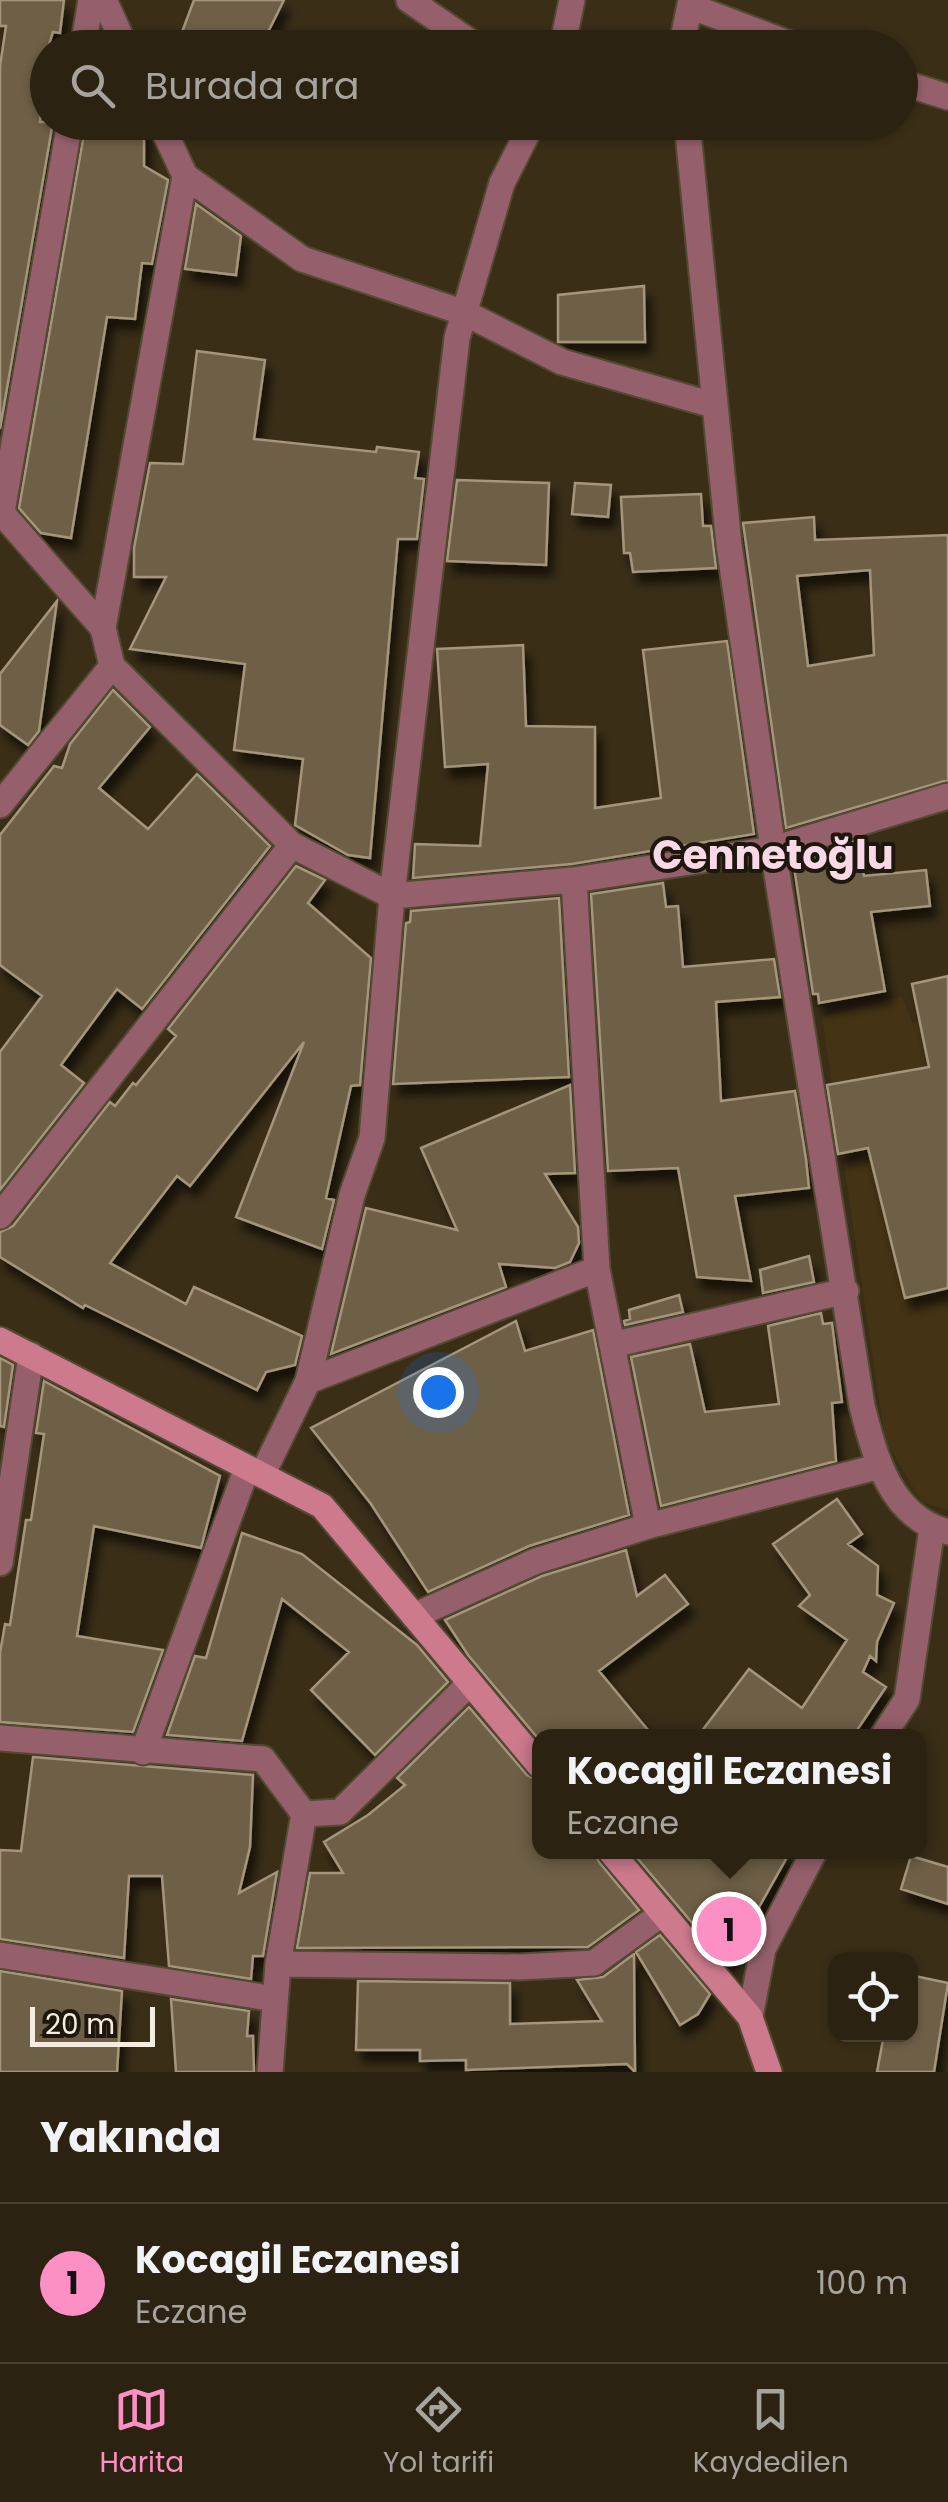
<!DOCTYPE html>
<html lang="tr">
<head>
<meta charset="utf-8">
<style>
  :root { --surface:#2c2211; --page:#382f1f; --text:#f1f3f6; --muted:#a6a49f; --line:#483f31; --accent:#fc8fc3 }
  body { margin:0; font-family:Poppins,sans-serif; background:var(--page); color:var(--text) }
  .controls { position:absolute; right:30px; bottom:30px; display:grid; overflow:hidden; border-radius:20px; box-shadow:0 2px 8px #0004 }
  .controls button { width:90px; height:90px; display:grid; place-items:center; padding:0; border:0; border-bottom:2px solid var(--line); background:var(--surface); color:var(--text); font:50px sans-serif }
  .scale { position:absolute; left:30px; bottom:25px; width:125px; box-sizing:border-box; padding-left:10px; border:5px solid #f5eddf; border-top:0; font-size:28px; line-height:35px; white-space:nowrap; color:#f5eddf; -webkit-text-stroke:8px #1d170d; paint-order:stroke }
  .you { position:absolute; left:438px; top:1392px; width:35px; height:35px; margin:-25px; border:8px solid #fff; border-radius:50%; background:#1a73e8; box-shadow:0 0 0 15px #1a73e833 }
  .badge { display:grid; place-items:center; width:65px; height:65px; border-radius:50%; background:var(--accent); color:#111; font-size:32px; font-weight:700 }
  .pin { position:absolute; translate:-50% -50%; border:5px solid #fff; box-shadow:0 2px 10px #0006 }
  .popup { position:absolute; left:532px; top:1729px; width:395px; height:130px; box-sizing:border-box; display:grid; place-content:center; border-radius:20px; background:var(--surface); filter:drop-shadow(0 2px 8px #0005); font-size:32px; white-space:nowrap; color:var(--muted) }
  .popup b { font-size:38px; color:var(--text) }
  .popup::after { content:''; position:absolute; left:50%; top:100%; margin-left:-20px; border:20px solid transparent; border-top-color:var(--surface) }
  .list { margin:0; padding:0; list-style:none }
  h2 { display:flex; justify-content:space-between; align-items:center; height:130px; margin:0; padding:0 40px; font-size:42px }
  h2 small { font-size:32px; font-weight:400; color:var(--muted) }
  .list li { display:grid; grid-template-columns:65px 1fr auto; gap:30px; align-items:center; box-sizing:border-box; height:160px; padding:0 40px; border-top:2px solid var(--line) }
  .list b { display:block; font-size:38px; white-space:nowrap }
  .list p { margin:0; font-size:32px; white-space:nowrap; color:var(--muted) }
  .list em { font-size:32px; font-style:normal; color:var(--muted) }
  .icon { flex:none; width:55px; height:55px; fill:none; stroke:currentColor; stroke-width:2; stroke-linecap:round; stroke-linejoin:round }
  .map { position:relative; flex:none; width:948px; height:2072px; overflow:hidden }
  .search { position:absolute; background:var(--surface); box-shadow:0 2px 8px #0004; left:30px; right:30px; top:30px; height:110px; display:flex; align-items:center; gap:25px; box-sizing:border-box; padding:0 35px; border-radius:55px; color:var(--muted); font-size:38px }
  .sheet { height:290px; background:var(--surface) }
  nav { display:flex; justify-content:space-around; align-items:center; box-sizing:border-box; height:140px; border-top:2px solid var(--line); background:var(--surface); font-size:28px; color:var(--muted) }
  nav a { display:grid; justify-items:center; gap:5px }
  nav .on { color:var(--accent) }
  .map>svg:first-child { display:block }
  .built { fill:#443315 }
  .building { fill:#6e6047; stroke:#a4957b; stroke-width:2.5; fill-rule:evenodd; filter:url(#shadow) }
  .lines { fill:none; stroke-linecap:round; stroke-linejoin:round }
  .street-casing { stroke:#544933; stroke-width:29 }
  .secondary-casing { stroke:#544933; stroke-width:29 }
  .street { stroke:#95606c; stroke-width:25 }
  .secondary { stroke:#cd7a8d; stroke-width:25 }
  .labels { text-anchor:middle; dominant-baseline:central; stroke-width:8; stroke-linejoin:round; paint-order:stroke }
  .district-label { font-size:40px; font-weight:bold; fill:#fad9e7; stroke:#1d170d }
</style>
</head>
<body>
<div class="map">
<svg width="948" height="2072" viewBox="0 0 948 2072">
  <defs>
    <filter id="shadow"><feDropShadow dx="6" dy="11" stdDeviation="5" flood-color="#0009"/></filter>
  </defs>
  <rect width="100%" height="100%" fill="#3a2e17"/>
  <path class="built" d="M902 996 912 1023 948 1015V1510L922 1502 885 1440 822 1017Z"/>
  <path class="building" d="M0 0H64L60 33 53 32 48 48 40 122H53L0 429V66L6 26H0Z
    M194 0H284L260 48H176Z
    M86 122 144 125V166L168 180 152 264 142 263 135 319 107 317 71 538 41 533 19 508Z
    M196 204 241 236 236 275 185 269Z
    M644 286 645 342H558V295Z
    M197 351 265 360 254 439 376 452 377 447 419 452 415 478 424 479 417 539H398L370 858 348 855 295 825 303 759 234 750 245 664 130 649 166 577H134V548L150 463 183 464Z
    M457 480 549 483 546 565 447 561Z
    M575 483 611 485 608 517 572 514Z
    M701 494 703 526H711L716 568 633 572 630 553H624L621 497Z
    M814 517 815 540 948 535V780L786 828 743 523ZM870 570 874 655 808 666 797 576Z
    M57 601 39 731 28 745 0 725V674Z
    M727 641 754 834 572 864 413 878 415 844 480 846 488 764 445 767 437 649 523 645 526 726 595 727V808L661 798 643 650Z
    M113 690 150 727 99 788 148 829 197 774 270 846 142 1009 117 989 61 1065 84 1083 0 1190V1052L42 996 0 965V835L54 766 62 768 70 744Z
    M858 840 864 876 926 870 930 906 871 912 885 991 819 1003 818 994H813L793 860Z
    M296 866 325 880 308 903 371 958 360 1085 351 1086 326 1198 334 1200 322 1249 236 1217 304 1042 190 1186 177 1176 110 1263 186 1304 194 1287 302 1336 295 1365 266 1372 257 1390 85 1305 83 1308 0 1257V1232L13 1226 110 1102 115 1106 133 1083 136 1085 176 1036 168 1029Z
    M663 883 666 907 678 906 683 967 774 959 780 997 716 1002 721 1101 795 1091 806 1159 809 1188 735 1196 751 1281 697 1277 678 1168 608 1171 591 894Z
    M559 898 569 1077 393 1084 406 923 410 922 411 911Z
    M948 976V1288L905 1298 868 1148 838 1154 827 1085 929 1067 912 984Z
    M570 1085 575 1173 545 1174 578 1227 579 1243 570 1262 555 1268 499 1264 506 1287 331 1354 366 1208 457 1230 421 1148Z
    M809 1256 814 1282 763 1293 760 1270Z
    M679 1295 683 1312 625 1325 624 1321 630 1319 629 1310Z
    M821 1313 823 1324 832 1323 842 1402 832 1403 836 1461 661 1506 631 1357 690 1344 705 1412 779 1404 768 1326Z
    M516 1321 525 1351 593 1330 629 1515 529 1546 428 1592 371 1504 311 1428Z
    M0 1358 13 1365 4 1427 0 1426Z
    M44 1381 220 1476 201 1548 94 1526 77 1636 163 1650 133 1732 0 1722V1653L5 1624 10 1625 26 1520H31L44 1434 36 1433Z
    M837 1499 862 1534 848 1544 878 1566 877 1595 894 1603 877 1642 876 1661 870 1656 863 1672 886 1687 853 1736H698L749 1669 802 1708 847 1640 799 1606 810 1595 773 1544Z
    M242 1533 302 1554 417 1645 448 1682 375 1755 311 1690 349 1652 282 1599 242 1741 167 1735 195 1656 206 1658Z
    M626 1550 637 1596 665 1575 688 1604 599 1671 653 1736H536L468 1655 445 1620 542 1576Z
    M469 1707 527 1775 539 1781V1852H595L599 1862 639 1910 588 1947 297 1948 310 1873H343L324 1842 368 1815 405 1785 397 1778Z
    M33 1757 253 1775 250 1847 239 1893 277 1872 263 1956H253L251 1979 169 1966 162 1876H129L124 1958 0 1939V1850L21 1851Z
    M632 1852H790L727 1964Z
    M911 1856 948 1867V1904L901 1889Z
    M660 1935 710 1994 698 2014 680 2025 636 1952Z
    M634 1954 635 2072 627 2064 466 2070V2060L420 2061V2050H356L358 1981 510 1983V2024L602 2021 577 1980 603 1977Z
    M0 1971 122 1991 117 2072H0Z
    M910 1975 948 1983 934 2072H877L884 2034H910Z
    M171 1999 249 2011 247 2036H253L254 2072H176Z"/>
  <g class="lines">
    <g class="street-casing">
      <path id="street" d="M104 0 126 48
        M409 0 479 48
        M690 6 801 48
        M83 48 91 0
        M562 48 572 0
        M681 48 691 0
        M900 82 948 97
        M160 122 185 176 302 259 465 313 562 362 713 405
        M687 122 729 545 773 849 862 1406C875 1457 890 1517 948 1532
        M0 511 103 628 112 666 292 845 392 896 574 880 773 849 948 796
        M2 512 70 122
        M103 628 185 176
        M0 805 112 666
        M574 880 597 1269 648 1526
        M0 1216 292 845
        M612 1345 846 1291
        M308 1381 597 1269
        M262 1475 308 1381 352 1195 372 1138 392 896 457 338 502 183 533 122
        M0 1563 31 1355
        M414 1616 536 1561 648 1526 877 1467
        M883 1736 907 1699 932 1528
        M0 1738 263 1759 304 1814 340 1812 470 1683
        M143 1752 247 1468
        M0 1955 275 1999
        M278 1964 520 1967 594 1963 663 1913
        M750 2017 763 1949 814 1852
        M270 2072 278 1964 304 1814"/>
    </g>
    <g class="secondary-casing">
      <path id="secondary" d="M0 1340 322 1506 539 1765
        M611 1852 750 2017 769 2072"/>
    </g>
    <use href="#street" class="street"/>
    <use href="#secondary" class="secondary"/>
  </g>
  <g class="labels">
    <g class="district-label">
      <text x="773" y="855">Cennetoğlu</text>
    </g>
  </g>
</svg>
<div class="controls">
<button><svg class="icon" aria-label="locate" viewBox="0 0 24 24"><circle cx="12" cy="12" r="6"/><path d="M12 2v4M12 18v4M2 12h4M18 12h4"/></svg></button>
</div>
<div class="scale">20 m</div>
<div class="you"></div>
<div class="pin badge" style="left:729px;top:1929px">1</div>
<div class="popup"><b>Kocagil Eczanesi</b>Eczane</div>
<div class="search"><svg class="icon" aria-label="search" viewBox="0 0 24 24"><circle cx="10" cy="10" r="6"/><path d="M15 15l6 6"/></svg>Burada ara</div>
</div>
<section class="sheet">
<h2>Yakında<small></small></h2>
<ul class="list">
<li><span class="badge">1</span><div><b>Kocagil Eczanesi</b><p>Eczane</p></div><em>100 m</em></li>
</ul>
</section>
<nav>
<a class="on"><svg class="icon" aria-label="map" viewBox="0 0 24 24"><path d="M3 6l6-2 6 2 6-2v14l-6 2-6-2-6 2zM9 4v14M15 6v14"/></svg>Harita</a>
<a><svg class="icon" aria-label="directions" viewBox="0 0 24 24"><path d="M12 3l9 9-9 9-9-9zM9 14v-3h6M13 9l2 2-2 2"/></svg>Yol tarifi</a>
<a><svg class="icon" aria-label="saved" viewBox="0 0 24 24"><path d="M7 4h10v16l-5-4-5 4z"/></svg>Kaydedilen</a>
</nav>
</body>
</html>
